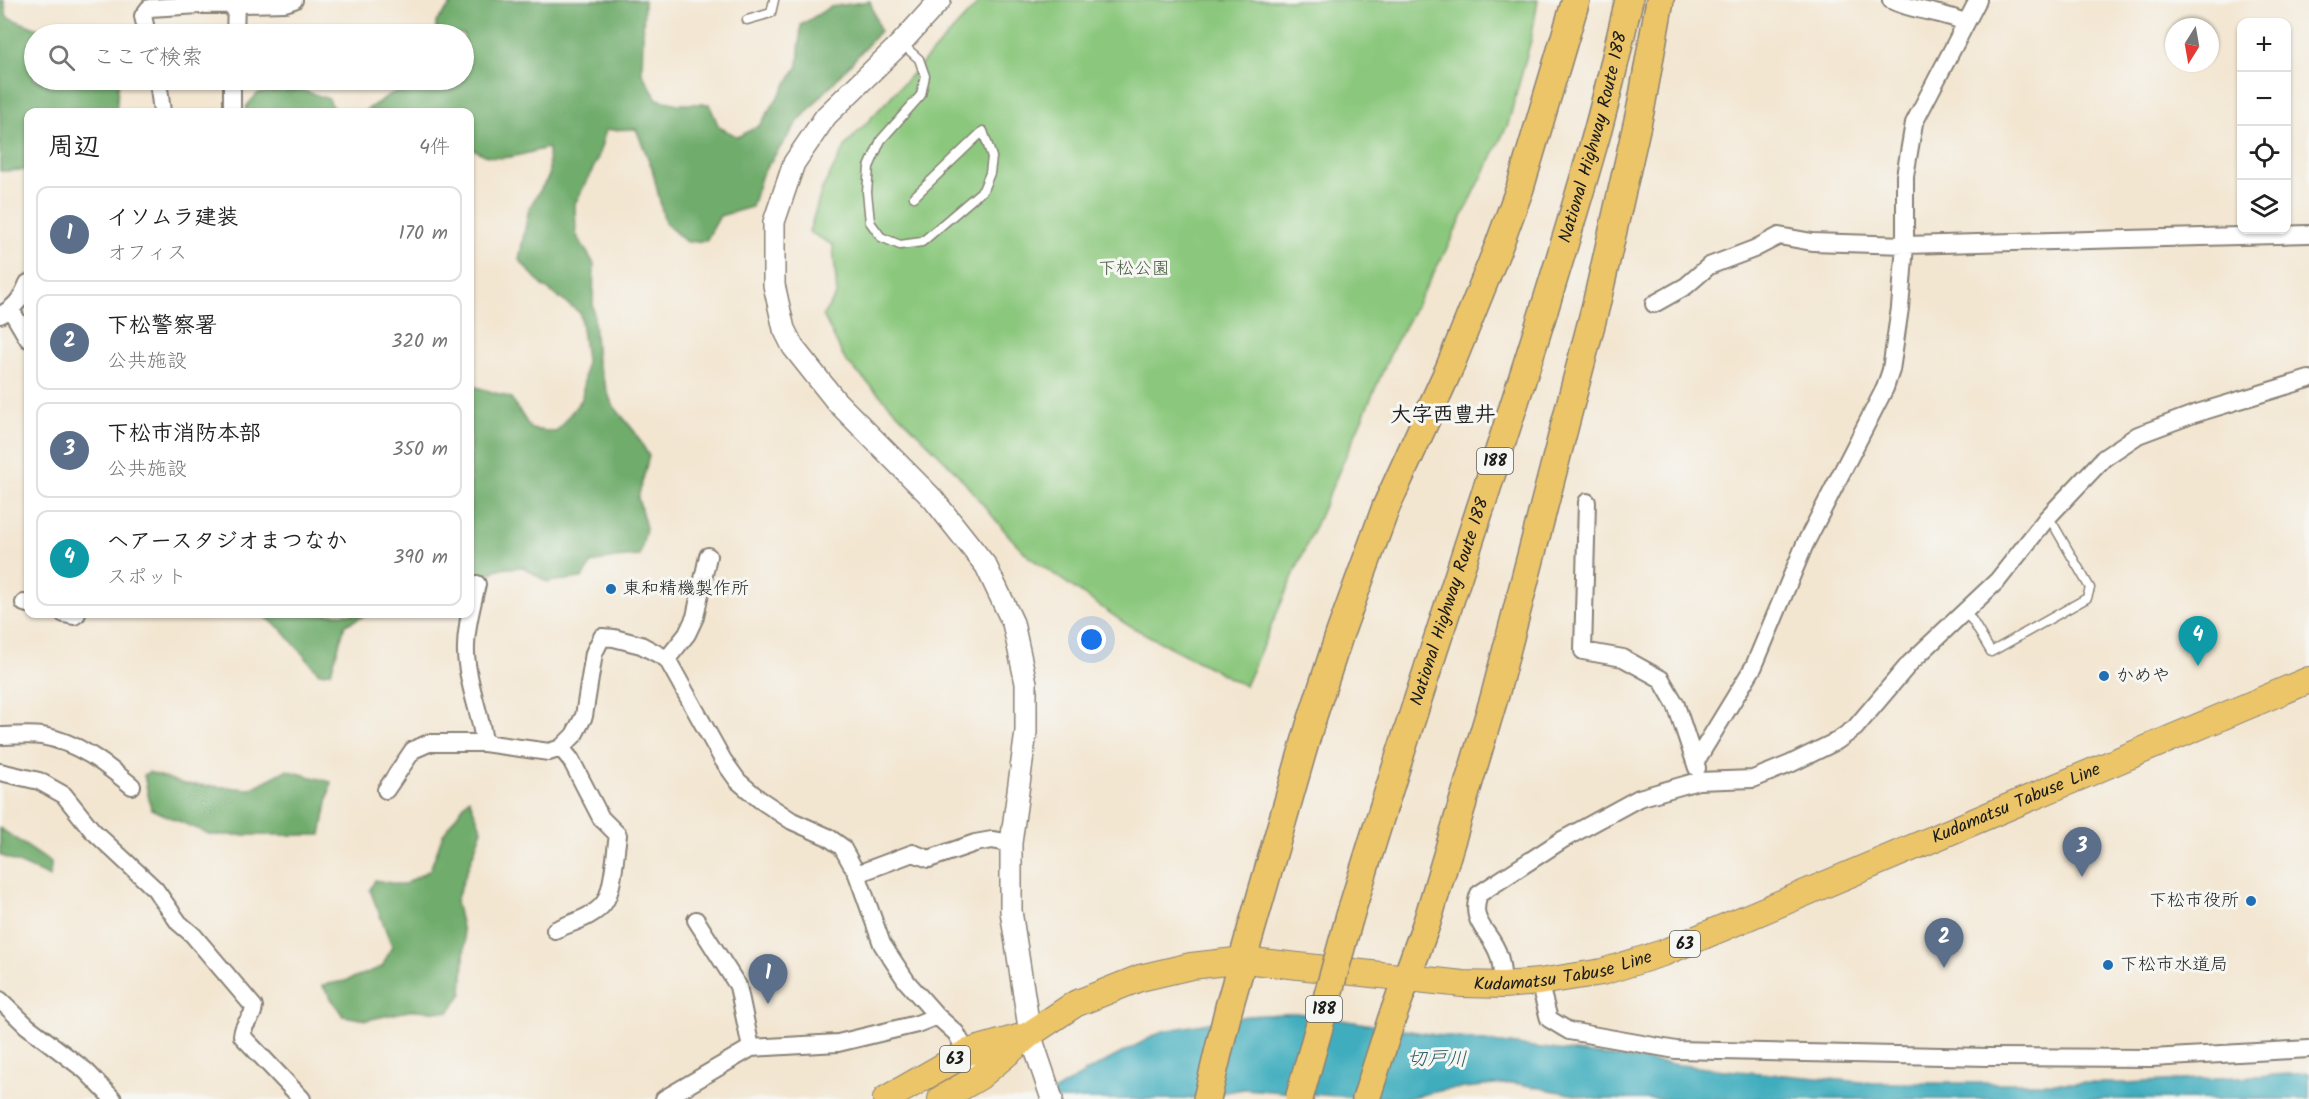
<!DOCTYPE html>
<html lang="ja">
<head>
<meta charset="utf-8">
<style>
  :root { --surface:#fff; --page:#f6f6f6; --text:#222; --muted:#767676; --line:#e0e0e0; --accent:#ea580c }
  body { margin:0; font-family:Kalam,"Klee One",sans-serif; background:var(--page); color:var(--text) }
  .controls { position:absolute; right:18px; top:18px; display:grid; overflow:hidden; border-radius:12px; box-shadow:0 2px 4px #0004 }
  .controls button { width:54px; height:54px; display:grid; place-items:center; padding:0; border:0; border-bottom:2px solid var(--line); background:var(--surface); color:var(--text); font:30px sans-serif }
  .compass { position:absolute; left:2165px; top:18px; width:54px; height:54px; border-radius:50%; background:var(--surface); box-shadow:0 2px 4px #0004; rotate:191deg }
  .you { position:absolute; left:1092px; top:640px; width:21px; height:21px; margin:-15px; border:4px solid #fff; border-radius:50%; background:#1a73e8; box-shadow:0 0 0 9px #1a73e833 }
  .badge { display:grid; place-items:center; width:39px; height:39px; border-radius:50%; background:var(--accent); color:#fff; font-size:20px; font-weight:700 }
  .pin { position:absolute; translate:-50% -50px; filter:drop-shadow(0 2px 3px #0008) }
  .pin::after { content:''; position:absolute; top:32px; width:21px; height:18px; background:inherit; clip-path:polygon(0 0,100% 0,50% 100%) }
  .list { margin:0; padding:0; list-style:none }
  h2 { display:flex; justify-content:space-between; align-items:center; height:78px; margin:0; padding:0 24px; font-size:26px }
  h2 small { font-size:20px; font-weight:400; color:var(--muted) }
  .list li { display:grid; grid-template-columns:39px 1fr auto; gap:18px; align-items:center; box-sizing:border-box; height:96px; margin:0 12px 12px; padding:0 12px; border:2px solid var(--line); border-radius:12px }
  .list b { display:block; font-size:22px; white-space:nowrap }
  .list p { margin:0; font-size:20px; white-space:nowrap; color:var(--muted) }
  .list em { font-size:20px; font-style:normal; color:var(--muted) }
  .icon { flex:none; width:33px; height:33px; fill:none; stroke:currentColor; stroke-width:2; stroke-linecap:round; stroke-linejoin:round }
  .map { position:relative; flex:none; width:2309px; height:1099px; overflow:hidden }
  .search { position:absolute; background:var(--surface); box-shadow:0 2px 4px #0004; left:24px; top:24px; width:450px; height:66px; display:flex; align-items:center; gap:15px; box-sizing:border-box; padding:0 21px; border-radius:33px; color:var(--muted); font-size:22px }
  .panel { position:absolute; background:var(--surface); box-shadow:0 2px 4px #0004; left:24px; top:108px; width:450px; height:510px; border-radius:12px }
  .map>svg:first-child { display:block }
  .green { fill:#8bc87d; stroke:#54724c; stroke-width:1.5 }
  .forest { fill:#70ac6c; stroke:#466444; stroke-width:1.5 }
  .water { fill:#40adbe; stroke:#2e646d; stroke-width:1.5 }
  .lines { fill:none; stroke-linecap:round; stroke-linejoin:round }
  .service-casing { stroke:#888176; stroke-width:11 }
  .minor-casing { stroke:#888176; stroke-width:20 }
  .tertiary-casing { stroke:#888176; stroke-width:24 }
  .primary-casing { stroke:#888176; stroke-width:28 }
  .trunk-casing { stroke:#888176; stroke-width:30 }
  .service { stroke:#fff; stroke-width:8 }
  .minor { stroke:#fff; stroke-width:16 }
  .tertiary { stroke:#fff; stroke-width:21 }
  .primary { stroke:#edc569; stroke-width:26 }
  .trunk { stroke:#edc569; stroke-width:27 }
  .trunk-bridge-casing { stroke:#888176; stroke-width:30; stroke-linecap:butt }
  .trunk-bridge { stroke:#edc569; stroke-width:27 }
  .poi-dot { fill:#1f6fb2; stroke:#f6f6f2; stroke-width:2 }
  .labels { text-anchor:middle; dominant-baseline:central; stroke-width:6; stroke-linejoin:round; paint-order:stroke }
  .shield { fill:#f6f6f2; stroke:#5d5d5c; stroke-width:1.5 }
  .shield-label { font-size:16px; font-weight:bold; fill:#1c1c1c }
  .street-label { font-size:18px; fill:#1c1c1c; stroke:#f6f6f2 }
  .park-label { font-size:18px; fill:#43583e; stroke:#f6f6f2 }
  .poi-label { font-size:18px; fill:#1c1c1c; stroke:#f6f6f2; text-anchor:start }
  .water-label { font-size:20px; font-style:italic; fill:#2c5d65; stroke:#f6f6f2 }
  .quarter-label { font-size:21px; font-weight:bold; fill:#1c1c1c; stroke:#f6f6f2 }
</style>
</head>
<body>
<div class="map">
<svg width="2309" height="1099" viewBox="0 0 2309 1099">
  <rect width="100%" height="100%" fill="#f6f6f2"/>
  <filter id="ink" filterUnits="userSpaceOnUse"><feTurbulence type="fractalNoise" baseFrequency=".0167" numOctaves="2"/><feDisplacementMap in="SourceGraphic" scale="12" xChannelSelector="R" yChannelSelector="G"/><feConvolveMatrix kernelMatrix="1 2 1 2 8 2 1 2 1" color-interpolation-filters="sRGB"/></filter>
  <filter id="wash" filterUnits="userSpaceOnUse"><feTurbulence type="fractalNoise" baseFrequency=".008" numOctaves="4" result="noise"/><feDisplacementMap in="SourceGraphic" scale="24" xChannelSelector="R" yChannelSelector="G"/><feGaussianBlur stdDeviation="1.35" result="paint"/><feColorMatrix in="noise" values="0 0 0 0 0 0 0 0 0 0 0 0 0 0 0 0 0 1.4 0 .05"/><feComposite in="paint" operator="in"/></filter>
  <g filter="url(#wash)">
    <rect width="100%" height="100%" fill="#f3e6d1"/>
    <path class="green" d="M981 0H1538L1531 40 1508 124 1446 250 1393 348 1245 686 1126 624 1029 557 1010 537 954 470 845 360 823 315 837 294 833 245 809 232 822 189 846 145Z"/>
    <path class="forest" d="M0 0H4L7 17 51 34H34V80H119L116 112H28V170L0 171Z
      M455 0H644L642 73 657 99 678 104H709L719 127 738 137 760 125 798 66 801 25 830 7 870 1 880 31 797 123 762 174 752 207 720 216 706 241 686 242 665 223 652 168 636 129 606 130 597 161 575 204 576 234 594 264 593 305 597 362 612 404 635 432 649 456 638 498 646 528 640 556 614 558 592 563 582 578 547 582 523 567 498 569 470 586V385L511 398 531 429 556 432 582 399 586 360 580 313 543 286 519 260 529 208 549 176 548 148C519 154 497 167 470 147V112H363L391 94 431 80H464V34H436V22Z
      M302 90 329 99 335 112H246V107L258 93Z
      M262 614H368L345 625 331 672 319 673 282 630Z
      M286 770 331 782 321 835H211L151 809 144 775 149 772 184 784 250 789Z
      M469 798 482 830 456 901 465 941 462 994 449 1012 413 1010 367 1020 343 1016 322 985 345 981 382 967 392 946 370 890 375 880 403 885 430 870 443 834Z
      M0 828 51 863 50 877 0 855Z"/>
    <path class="water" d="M1298 1013 1435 1035 1714 1069 1874 1083H2127L2309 1073V1099H1596L1514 1083 1444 1090 1407 1098 1349 1097 1244 1089 1185 1099H1042L1088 1071 1163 1031 1247 1016Z"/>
  </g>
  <g filter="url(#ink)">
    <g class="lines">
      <g class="service-casing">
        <path id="service" d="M747 20 771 13 774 0
          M902 44 919 59 925 76 921 95 881 140 869 167 867 192 870 222 881 237 900 245 922 242 983 190 990 173 992 157 983 131 914 197
          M1964 613 1972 620 1991 652 2087 598 2090 588 2053 524 2047 518"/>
      </g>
      <g class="minor-casing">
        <path id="minor" d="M1891 0C1915 12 1942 11 1966 23
          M147 34 143 16 149 8 200 5 285 3 294 0
          M235 34 236 4
          M158 80 162 112
          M232 80V112
          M1654 304 1686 286 1709 266 1754 249 1779 236 1812 242 1905 245 2309 234
          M11 310 28 339
          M0 315C15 308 22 298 28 283
          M1587 502 1583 651 1623 658 1661 679 1676 705 1697 768
          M477 584C472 606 465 630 466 653 467 684 481 713 484 743
          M24 603 28 604
          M64 614 74 616 77 614
          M667 659 687 634 695 617 708 556
          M0 736C14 736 29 734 42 736 78 742 105 764 132 786
          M1696 761 1754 666 1805 544 1885 388 1891 370 1900 308 1905 245V176L1914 123 1978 0
          M0 772 39 781 64 795 92 830 155 889 179 923 193 935 254 1007C253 1021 243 1020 242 1036L302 1099
          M386 790 413 750 429 743H484L549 752 561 748 574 735 584 716 594 653 602 637 614 638 641 645 667 659 723 760 738 781 759 799 792 821 828 837 842 847 857 874 882 944 907 982 937 1016 956 1033 971 1060
          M857 874 913 853 929 859 975 843 992 840 1011 843
          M696 920 738 986 751 1048
          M555 930C570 923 594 917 604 903 614 890 615 852 618 835L601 818 571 760 561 748
          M1539 982 1549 1019 1569 1031 1676 1050 1988 1057 2152 1058 2309 1049
          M1503 985C1502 976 1502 965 1499 956 1491 930 1468 924 1479 894L1562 840 1639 798 1698 781 1753 779 1790 764 1837 741 1855 728 1910 663 1998 580 2047 518 2104 458 2138 435 2194 414 2309 379
          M0 1000 27 1026 86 1071 113 1099
          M664 1099 751 1048 838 1043 917 1024 937 1016"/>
      </g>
      <g class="tertiary-casing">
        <path id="tertiary" d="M940 0 901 43 826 116 794 163 774 222V285L784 329 793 347 836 401 933 499 986 566 1013 623 1026 683V732L1011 843V911L1030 1034 1052 1099"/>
      </g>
      <g class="primary-casing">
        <g id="primary">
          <path d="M886 1099 968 1052 1021 1037"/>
          <path id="s1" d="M941 1099 979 1077 1030 1034 1075 1004 1140 978 1191 966 1244 960 1463 984 1503 985 1539 982 1602 972 1663 953 2309 680"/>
        </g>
      </g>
      <g class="trunk-casing">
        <g id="trunk">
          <path id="s2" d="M1349 919C1426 661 1518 409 1592 150 1607 101 1617 50 1629 0"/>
          <path d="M1207 1099 1229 1007 1310 725 1340 633 1386 507 1449 369 1499 245 1520 188 1576 0"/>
          <path d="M1366 1099 1391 1021 1427 922 1495 695 1596 305 1641 107 1660 0"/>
        </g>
      </g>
      <use href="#service" class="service"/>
      <use href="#minor" class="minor"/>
      <use href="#tertiary" class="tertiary"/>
      <use href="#primary" class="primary"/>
      <use href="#trunk" class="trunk"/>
      <g class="trunk-bridge-casing">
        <path id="trunk-bridge" d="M1299 1099 1349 919"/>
      </g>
      <use href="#trunk-bridge" class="trunk-bridge"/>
    </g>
  </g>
  <g class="poi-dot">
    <circle cx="611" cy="589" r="6"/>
    <circle cx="2104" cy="676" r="6"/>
    <circle cx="2251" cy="901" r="6"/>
    <circle cx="2108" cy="965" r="6"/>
  </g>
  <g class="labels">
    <g class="shield">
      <rect x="1477" y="448" width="36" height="26" rx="4.5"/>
      <rect x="1670" y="931" width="30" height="26" rx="4.5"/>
      <rect x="1306" y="996" width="36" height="26" rx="4.5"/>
      <rect x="940" y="1046" width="30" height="26" rx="4.5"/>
    </g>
    <g class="shield-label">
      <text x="1495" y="461">188</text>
      <text x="1685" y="944">63</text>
      <text x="1324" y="1009">188</text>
      <text x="955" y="1059">63</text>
    </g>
    <g class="street-label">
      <text stroke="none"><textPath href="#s2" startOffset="819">National Highway Route 188</textPath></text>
      <text stroke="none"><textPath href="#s2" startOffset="333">National Highway Route 188</textPath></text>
      <text stroke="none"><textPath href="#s1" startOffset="1148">Kudamatsu Tabuse Line</textPath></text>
      <text stroke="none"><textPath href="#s1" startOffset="662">Kudamatsu Tabuse Line</textPath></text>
    </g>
    <g class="park-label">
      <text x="1134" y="269">下松公園</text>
    </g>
    <g class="poi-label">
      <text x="623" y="589">東和精機製作所</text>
      <text x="2116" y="676">かめや</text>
      <text x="2239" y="901" text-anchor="end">下松市役所</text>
      <text x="2120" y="965">下松市水道局</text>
    </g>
    <g class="water-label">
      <text transform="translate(1437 1060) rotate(1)">切戸川</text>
    </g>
    <g class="quarter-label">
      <text x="1443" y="415">大字西豊井</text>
    </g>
  </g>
</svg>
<div class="controls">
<button>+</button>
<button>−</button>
<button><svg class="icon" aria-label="locate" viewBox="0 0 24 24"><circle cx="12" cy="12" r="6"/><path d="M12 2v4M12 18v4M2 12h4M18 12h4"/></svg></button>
<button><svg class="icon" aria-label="layers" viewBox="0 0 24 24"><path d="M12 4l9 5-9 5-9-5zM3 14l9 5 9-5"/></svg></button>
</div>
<svg class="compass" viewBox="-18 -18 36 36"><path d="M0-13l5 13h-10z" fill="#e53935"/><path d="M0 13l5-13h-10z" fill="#767676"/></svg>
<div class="you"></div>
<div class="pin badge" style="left:768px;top:1004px;background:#5c6f8a">1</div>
<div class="pin badge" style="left:1944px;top:968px;background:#5c6f8a">2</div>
<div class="pin badge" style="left:2082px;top:877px;background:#5c6f8a">3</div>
<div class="pin badge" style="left:2198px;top:666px;background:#0f9aa8">4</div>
<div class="search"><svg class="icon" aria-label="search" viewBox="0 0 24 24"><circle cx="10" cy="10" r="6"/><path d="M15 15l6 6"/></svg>ここで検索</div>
<section class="panel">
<h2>周辺<small>4件</small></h2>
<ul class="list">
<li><span class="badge" style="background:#5c6f8a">1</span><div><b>イソムラ建装</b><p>オフィス</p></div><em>170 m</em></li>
<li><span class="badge" style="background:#5c6f8a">2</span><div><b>下松警察署</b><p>公共施設</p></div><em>320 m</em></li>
<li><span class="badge" style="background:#5c6f8a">3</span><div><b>下松市消防本部</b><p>公共施設</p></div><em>350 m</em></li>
<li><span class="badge" style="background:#0f9aa8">4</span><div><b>ヘアースタジオまつなか</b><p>スポット</p></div><em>390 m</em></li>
</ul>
</section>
</div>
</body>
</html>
